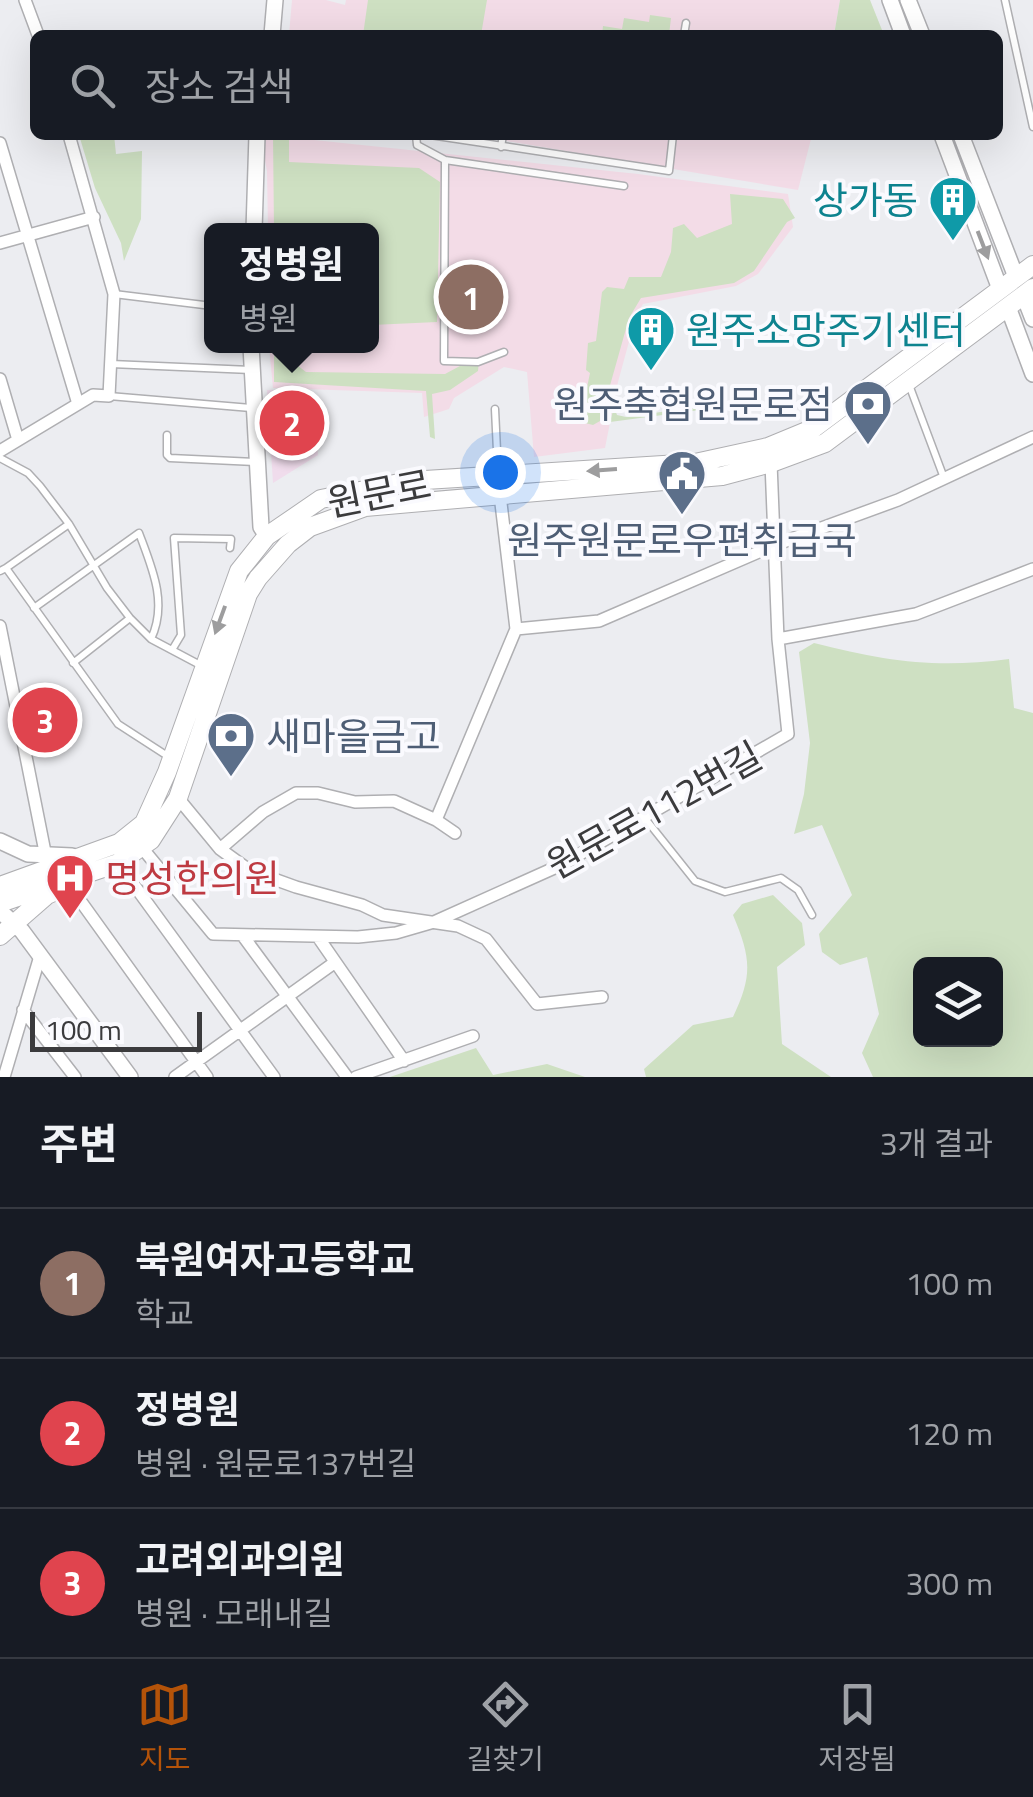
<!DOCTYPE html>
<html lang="ko">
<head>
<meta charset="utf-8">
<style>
  :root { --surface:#171b24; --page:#20242c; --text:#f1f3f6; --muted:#9ea1a6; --line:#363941; --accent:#b45309 }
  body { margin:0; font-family:"Titillium Web","Noto Sans KR",sans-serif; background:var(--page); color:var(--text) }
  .controls { position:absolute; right:30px; bottom:30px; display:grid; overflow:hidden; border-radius:15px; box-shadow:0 10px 40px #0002 }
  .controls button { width:90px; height:90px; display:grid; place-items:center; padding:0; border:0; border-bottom:2px solid var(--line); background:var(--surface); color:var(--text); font:50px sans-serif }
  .scale { position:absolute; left:30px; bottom:25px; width:172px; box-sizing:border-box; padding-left:10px; border:5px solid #3b3b3d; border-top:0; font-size:28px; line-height:35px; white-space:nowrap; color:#3b3b3d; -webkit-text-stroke:8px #fafafe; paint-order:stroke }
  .you { position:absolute; left:500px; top:472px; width:35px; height:35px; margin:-25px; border:8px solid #fff; border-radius:50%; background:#1a73e8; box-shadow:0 0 0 15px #1a73e833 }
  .badge { display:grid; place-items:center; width:65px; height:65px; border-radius:50%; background:var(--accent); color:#fff; font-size:32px; font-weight:700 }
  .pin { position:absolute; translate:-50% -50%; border:5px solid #fff; box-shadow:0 2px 10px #0006 }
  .popup { position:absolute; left:204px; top:223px; width:175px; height:130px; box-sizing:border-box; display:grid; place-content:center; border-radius:15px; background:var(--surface); filter:drop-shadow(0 2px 8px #0005); font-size:32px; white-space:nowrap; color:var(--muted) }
  .popup b { font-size:38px; color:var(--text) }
  .popup::after { content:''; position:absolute; left:50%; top:100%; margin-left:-20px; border:20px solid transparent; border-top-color:var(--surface) }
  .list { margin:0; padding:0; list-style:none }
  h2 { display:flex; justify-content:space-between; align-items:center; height:130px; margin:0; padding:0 40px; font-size:42px }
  h2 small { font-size:32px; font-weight:400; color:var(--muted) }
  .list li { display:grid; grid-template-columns:65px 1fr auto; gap:30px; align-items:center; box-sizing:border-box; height:150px; padding:0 40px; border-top:2px solid var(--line) }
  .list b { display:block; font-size:38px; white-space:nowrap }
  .list p { margin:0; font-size:32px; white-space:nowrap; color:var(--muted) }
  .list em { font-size:32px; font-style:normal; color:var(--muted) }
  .icon { flex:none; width:55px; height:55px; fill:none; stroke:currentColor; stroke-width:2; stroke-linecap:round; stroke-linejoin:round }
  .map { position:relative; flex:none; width:1033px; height:1077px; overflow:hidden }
  .search { position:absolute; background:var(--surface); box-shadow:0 10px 40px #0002; left:30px; right:30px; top:30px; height:110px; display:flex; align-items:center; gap:25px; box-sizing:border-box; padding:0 35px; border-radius:15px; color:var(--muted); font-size:38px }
  .sheet { height:580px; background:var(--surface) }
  nav { display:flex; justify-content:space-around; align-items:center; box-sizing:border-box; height:140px; border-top:2px solid var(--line); background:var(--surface); font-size:28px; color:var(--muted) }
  nav a { display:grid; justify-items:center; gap:5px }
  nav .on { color:var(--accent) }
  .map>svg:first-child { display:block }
  .education { fill:#f3dce7 }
  .medical { fill:#f0dcec }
  .green { fill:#cee0c2; fill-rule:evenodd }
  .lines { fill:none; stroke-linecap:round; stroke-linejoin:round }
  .service-casing { stroke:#afafb2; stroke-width:9 }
  .minor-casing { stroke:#afafb2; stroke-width:14 }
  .tertiary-casing { stroke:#afafb2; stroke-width:18 }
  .secondary-casing { stroke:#afafb2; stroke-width:20 }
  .service { stroke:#fff; stroke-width:6 }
  .minor { stroke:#fff; stroke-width:11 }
  .tertiary { stroke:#fff; stroke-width:15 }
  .secondary { stroke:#fff; stroke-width:18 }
  .oneway { fill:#9d9d9e }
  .labels { text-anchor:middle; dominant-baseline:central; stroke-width:8; stroke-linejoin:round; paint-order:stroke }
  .culture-label { font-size:38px; fill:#0d838f; stroke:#fafafe; text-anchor:end }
  .service-label { font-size:38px; fill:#4e5e75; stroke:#fafafe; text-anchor:end }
  .street-label { font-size:38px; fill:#3b3b3d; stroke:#fafafe }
  .health-label { font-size:38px; fill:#be3a42; stroke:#fafafe; text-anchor:start }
</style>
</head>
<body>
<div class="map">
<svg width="1033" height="1077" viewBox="0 0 1033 1077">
  <rect width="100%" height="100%" fill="#ecedf1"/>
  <path class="education" d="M292 0H326L345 5 346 0H840L834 35H289Z
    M266 135 638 174 788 194 793 227 758 274 736 286 643 304 636 316 618 382 605 448 534 457 527 372 504 367 454 398 449 409 424 417 422 393 273 388 269 346H372V230H268L267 171 261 139Z
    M471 135H812L798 190Z"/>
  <path class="medical" d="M267 390 312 392 318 455 273 483Z"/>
  <path class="green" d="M368 0H487L481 35H363Z
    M840 0H870L884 35H834Z
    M650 15 671 18 669 35H602L603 26 622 29 624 18 649 22Z
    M79 135H114L116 154 142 151 141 219 124 261 121 243 95 188Z
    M273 135H289V162L419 168 440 182 437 322 372 325V230H274Z
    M730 194 783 199 795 218 787 222 754 271 734 283 641 298 629 318 600 421 593 425 585 423 588 404 585 397 590 373 586 370 588 343 596 341 602 292 607 287 624 289 629 277H661L671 252 673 228 684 224 697 238 732 224Z
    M274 346H296L297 365 306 372 445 374 471 360H479L478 371 450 390 432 394 435 439 430 437 426 391 274 382Z
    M744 400 745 404 610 422 614 407 617 415 626 417Z
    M814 643C885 661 936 669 1009 659L1014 708 1033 713V1077H873L862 1053 879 1014 867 957 840 965 822 952 819 934 852 895 822 825 794 834 804 794 810 743 799 652ZM920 964H996V1040H920Z
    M773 895 802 923 805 945 777 967 782 1044 831 1077H646L644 1069 693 1025 733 1017C753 975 751 958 733 915L742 904Z
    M476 1048 493 1075 547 1064 585 1077H390Z"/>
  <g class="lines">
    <g class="service-casing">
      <path id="service" d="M1005 0 1033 127
        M684 35 686 23
        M416 135 417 145 445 160 624 186
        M430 135 669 171 673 135
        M501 147 503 135
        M445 160 444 361 478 362 504 352
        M114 294 212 306
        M111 364 251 370
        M908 382 944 478
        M109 396 251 408
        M495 409 498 472
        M167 435V455L170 458 255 462
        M0 458 28 473 40 486 69 524 107 588 130 618 151 639 202 666
        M6 568 69 524
        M0 571 6 568 118 724 169 757
        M34 608 139 533C152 568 168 603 151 639
        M172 650 181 635 174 538 231 539 230 548
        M73 663 130 618
        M644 817 695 881 725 892 781 878 798 890 812 915"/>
    </g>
    <g class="minor-casing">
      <path id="minor" d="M25 0 38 35
        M0 143 78 404
        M0 243 94 217
        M0 379 18 440
        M0 451 93 395 109 396 114 294 69 135
        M0 626 46 857
        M516 629 599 621 775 545 898 500 1033 437
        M778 639 916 614 1033 569
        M178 798 220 849 249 870 296 887 362 905 383 915 458 926 486 939 537 1004 602 997
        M436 820 516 629 500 495
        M143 849 213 934 358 937 396 933 434 922 561 865 788 734 778 639 771 463
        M220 849 263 812 296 793H318L355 802 394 801 436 820 455 833
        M118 863 274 1077
        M69 885 207 1077
        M243 936 347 1077
        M318 937 404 1061
        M23 1010 75 1077
        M4 1077 40 956
        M175 1077 334 963
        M356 1077 473 1036"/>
    </g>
    <g class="tertiary-casing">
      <path id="tertiary" d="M890 0 903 35
        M908 0 922 35
        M272 35 275 0
        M942 135 1000 289
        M961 135 1016 277
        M254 230 257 135
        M1024 296 1033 319
        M1008 307 1033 374
        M251 346 261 527 267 536
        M0 841 28 854 72 856
        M0 911 22 931 130 1077"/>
    </g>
    <g class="secondary-casing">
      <path id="secondary" d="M0 886 119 843 144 823 167 772 239 571 267 536 321 499 409 481 695 463 768 447 814 428 1033 265
        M0 903 118 863 151 840 178 798 248 594 258 578 288 544 310 527 365 507 722 476 771 463 825 443 1033 288
        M0 936 47 895 58 890"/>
    </g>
    <use href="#service" class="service"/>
    <use href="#minor" class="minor"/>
    <use href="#tertiary" class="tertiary"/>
    <use href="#secondary" class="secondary"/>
  </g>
  <defs><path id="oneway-solid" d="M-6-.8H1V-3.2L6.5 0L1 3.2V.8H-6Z" transform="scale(2.5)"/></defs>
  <g class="oneway">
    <use href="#oneway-solid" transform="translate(983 245) rotate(69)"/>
    <use href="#oneway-solid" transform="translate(602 470) rotate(176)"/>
    <use href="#oneway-solid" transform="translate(220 620) rotate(110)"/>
  </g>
  <defs>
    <g id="building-pin" transform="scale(2.5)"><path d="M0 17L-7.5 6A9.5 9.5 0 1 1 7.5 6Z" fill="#0f9aa8" stroke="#fafafe"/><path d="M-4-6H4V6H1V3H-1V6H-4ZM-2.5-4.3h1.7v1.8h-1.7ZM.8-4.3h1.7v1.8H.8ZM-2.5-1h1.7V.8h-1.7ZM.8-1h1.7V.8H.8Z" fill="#fff"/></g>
    <g id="bank-pin" transform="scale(2.5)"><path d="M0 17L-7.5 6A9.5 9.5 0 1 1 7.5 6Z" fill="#5c6f8a" stroke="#fafafe"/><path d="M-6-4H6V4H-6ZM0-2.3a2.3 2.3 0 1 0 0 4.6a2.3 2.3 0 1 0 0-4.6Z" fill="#fff"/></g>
    <g id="civic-pin" transform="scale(2.5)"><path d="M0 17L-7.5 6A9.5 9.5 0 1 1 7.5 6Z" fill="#5c6f8a" stroke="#fafafe"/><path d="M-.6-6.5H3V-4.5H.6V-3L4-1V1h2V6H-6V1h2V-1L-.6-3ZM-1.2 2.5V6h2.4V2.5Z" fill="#fff"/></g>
    <g id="hospital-pin" transform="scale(2.5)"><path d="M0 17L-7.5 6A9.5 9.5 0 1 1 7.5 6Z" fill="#e0444e" stroke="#fafafe"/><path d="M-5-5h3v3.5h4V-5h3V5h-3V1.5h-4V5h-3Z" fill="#fff"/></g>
  </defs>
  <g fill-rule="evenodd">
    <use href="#building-pin" x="953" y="200"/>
    <use href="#building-pin" x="651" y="330"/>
    <use href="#bank-pin" x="868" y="404"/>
    <use href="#civic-pin" x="682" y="474"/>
    <use href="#bank-pin" x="231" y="736"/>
    <use href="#hospital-pin" x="70" y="878"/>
  </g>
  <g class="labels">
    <g class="culture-label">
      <text x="918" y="200">상가동</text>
      <text x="686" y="330" text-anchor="start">원주소망주기센터</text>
    </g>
    <g class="service-label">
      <text x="833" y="404">원주축협원문로점</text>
      <text x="682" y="540" text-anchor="middle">원주원문로우편취급국</text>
      <text x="266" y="736" text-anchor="start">새마을금고</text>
    </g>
    <g class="street-label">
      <text transform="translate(379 493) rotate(-11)">원문로</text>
      <text transform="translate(654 810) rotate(-29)">원문로112번길</text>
    </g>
    <g class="health-label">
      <text x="105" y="878">명성한의원</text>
    </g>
  </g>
</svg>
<div class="controls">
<button><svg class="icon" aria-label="layers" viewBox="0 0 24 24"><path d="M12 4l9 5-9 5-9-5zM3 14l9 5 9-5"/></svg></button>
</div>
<div class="scale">100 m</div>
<div class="you"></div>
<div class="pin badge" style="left:471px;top:297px;background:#8d6e63">1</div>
<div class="pin badge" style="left:292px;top:423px;background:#e0444e">2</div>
<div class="popup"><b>정병원</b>병원</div>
<div class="pin badge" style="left:45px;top:720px;background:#e0444e">3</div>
<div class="search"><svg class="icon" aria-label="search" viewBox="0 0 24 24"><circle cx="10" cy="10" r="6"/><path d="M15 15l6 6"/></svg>장소 검색</div>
</div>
<section class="sheet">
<h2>주변<small>3개 결과</small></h2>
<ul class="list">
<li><span class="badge" style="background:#8d6e63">1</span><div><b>북원여자고등학교</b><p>학교</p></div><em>100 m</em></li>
<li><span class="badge" style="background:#e0444e">2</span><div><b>정병원</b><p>병원 · 원문로137번길</p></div><em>120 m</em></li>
<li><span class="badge" style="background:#e0444e">3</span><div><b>고려외과의원</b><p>병원 · 모래내길</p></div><em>300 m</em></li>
</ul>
</section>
<nav>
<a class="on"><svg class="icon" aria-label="map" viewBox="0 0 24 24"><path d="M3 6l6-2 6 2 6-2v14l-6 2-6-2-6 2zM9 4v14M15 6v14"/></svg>지도</a>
<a><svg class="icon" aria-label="directions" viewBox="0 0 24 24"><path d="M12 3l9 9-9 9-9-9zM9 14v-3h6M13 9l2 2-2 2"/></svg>길찾기</a>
<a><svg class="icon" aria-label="saved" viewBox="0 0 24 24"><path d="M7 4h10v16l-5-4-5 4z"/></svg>저장됨</a>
</nav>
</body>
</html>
